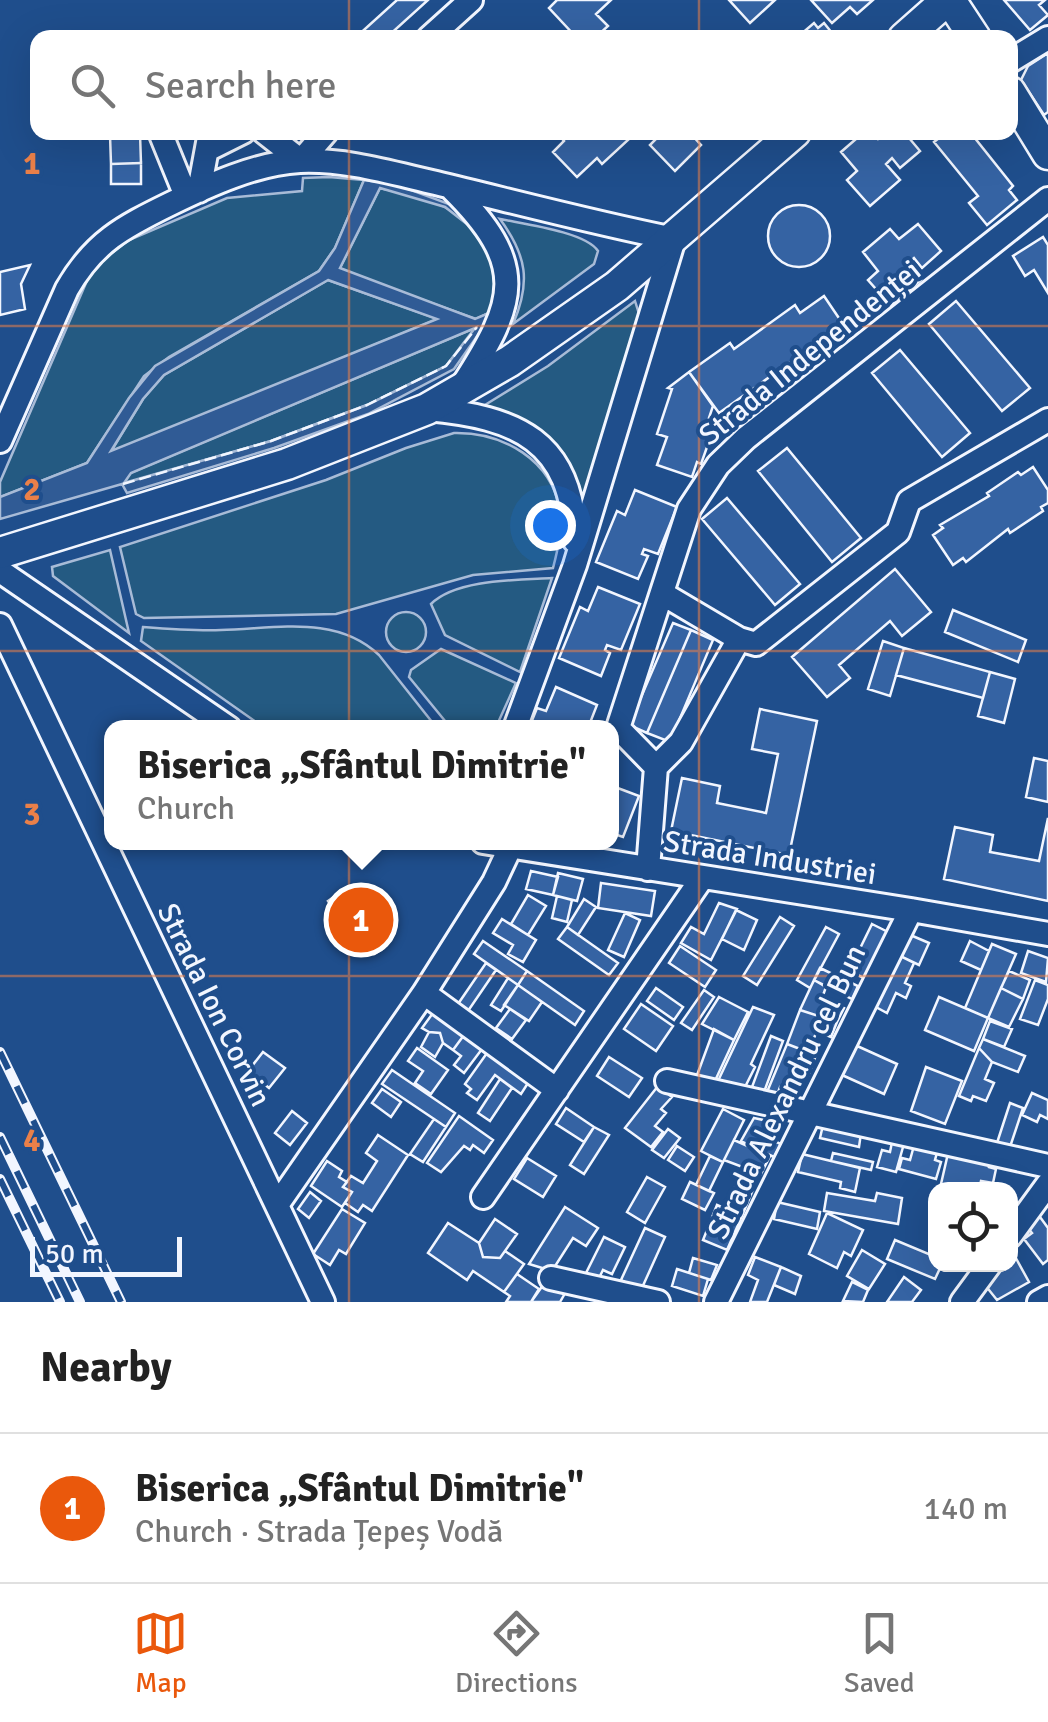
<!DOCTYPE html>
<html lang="en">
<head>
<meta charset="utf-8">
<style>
  :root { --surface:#fff; --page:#f6f6f6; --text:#222; --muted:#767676; --line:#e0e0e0; --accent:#ea580c }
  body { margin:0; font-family:Signika,sans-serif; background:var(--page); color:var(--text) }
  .controls { position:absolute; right:30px; bottom:30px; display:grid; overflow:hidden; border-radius:20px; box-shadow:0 10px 40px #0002 }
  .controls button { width:90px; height:90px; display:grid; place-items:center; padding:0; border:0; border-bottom:2px solid var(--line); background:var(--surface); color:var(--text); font:50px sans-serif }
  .scale { position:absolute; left:30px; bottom:25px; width:152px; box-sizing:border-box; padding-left:10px; border:5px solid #f2f6ff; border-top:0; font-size:28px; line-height:35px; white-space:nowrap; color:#f2f6ff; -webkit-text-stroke:8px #1f4e8c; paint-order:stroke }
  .you { position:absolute; left:550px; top:525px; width:35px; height:35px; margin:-25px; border:8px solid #fff; border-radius:50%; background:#1a73e8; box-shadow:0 0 0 15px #1a73e833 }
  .badge { display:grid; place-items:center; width:65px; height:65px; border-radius:50%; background:var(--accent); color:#fff; font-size:32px; font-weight:700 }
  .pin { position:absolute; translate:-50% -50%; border:5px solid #fff; box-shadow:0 2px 10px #0006 }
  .popup { position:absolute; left:104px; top:720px; width:515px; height:130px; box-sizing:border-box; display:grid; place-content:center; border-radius:20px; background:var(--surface); filter:drop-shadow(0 2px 8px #0005); font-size:32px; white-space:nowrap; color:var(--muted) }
  .popup b { font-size:38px; color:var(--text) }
  .popup::after { content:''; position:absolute; left:50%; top:100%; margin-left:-20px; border:20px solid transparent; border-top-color:var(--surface) }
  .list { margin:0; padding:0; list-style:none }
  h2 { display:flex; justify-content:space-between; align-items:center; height:130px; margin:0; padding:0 40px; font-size:42px }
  h2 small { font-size:32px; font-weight:400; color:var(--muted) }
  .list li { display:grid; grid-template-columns:65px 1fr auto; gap:30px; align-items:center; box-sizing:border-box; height:150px; padding:0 40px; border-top:2px solid var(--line) }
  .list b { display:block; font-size:38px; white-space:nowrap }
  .list p { margin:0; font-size:32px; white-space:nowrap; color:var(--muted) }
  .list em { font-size:32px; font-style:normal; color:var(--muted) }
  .icon { flex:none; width:55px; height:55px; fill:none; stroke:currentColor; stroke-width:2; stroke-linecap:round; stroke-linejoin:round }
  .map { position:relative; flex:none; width:1048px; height:1302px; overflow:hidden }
  .search { position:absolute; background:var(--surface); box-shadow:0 10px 40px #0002; left:30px; right:30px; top:30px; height:110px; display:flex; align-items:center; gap:25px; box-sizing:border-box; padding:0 35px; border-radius:20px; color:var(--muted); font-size:38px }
  .sheet { height:280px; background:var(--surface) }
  nav { display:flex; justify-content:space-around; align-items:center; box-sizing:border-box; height:140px; border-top:2px solid var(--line); background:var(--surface); font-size:28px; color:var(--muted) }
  nav a { display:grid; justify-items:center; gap:5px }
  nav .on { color:var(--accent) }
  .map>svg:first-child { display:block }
  .green { fill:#245a82; stroke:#a8bbd7; stroke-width:2.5 }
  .parking { fill:#305b95; stroke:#a8bbd7; stroke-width:2.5; fill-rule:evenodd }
  .building { fill:#3563a3; stroke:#f2f6ff; stroke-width:2.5 }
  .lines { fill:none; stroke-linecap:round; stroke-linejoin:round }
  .minor-casing { stroke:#f2f6ff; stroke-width:28 }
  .major-casing { stroke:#f2f6ff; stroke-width:35 }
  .minor { stroke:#1f4e8c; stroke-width:22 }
  .major { stroke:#1f4e8c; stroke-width:30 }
  .rail-casing { stroke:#f2f6ff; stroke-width:10 }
  .rail { stroke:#1f4e8c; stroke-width:6; stroke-dasharray:19; stroke-linecap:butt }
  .fence { stroke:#f2f6ff; stroke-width:2.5; stroke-dasharray:12 5; stroke-linecap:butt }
  .grid { fill:none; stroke:#ea8049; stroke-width:2.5; stroke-opacity:0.55 }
  .labels { text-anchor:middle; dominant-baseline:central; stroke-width:8; stroke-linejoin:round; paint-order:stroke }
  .street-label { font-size:30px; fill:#f2f6ff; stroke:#1f4e8c }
  .grid-label { font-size:32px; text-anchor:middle; font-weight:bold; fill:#ea8049; stroke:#1f4e8c; stroke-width:8; stroke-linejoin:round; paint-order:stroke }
</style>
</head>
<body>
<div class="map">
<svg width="1048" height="1302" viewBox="0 0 1048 1302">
  <rect width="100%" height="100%" fill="#1f4e8c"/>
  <path class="green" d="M329 177 364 180 335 248 319 271 169 357 144 376 87 463 0 497V482L89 276 104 259 129 240 227 198 302 191 303 178Z
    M380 188C401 193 423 197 443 206 485 225 504 270 489 313L476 319 339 270Z
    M500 219C524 224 586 232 598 251L594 264 513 324C531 282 527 256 500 219Z
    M328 280 438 319 110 453 143 399 164 375Z
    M635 301 640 317 583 509 573 481 480 408 548 366Z
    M477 327 446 366 367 405 271 441 123 484 130 473Z
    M454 433C503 432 553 460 560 512 562 531 558 549 553 568L473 575 336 614 144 618 136 614 120 547 326 480 406 448Z
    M110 550 129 633 53 576 52 567Z
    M552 578 520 672 445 635 431 604C456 579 518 580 552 578Z
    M386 632a20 20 0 1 1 40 0a20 20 0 1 1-40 0Z
    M143 627C169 629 195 631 221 630 275 629 336 614 379 655L436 727H263L141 641Z
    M441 649 516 683 496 727H450L409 677 411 670Z"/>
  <path class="parking" d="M364 180 395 184 457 207 473 222 498 260 502 280 497 308 454 369 368 414 274 448 127 493 122 484 0 519V497L87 463 129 398 155 366 319 271 335 248ZM380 188 445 207 472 228 492 258 496 277V292L489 313 475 319 340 268ZM328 280 437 319 111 451 143 399 164 375ZM475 328 446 366 367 405 271 441 124 483 131 473Z"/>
  <path class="building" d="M397 0H428L386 38H355Z
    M557 0H611L596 14 608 26 595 38H577L549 8Z
    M729 0H775L750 23Z
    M811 0H873L857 14 850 7 832 23Z
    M1004 0H1045L1039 5 1048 15 1030 30Z
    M814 23 818 28 824 23 836 38H802L800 35Z
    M1048 53V112L1044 115 1021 80 1028 66Z
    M556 132H621L628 140 602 164 597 158 577 177 553 152 564 141Z
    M650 132H689L701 145 675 171 650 145 656 139Z
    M864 132H872L878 139 886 132H904L920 151 900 168 892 158 886 164 900 180 870 206 847 180 857 171 841 152Z
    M934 132H970L1013 186 1009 190 1017 200 987 225 969 203 978 196 934 142 939 138Z
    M140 134 141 163 111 164 110 135Z
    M141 163V184H111V164Z
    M768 236a31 31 0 1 1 62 0a31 31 0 1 1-62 0Z
    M918 224 941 251 922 268 914 258 907 264 921 280 891 306 868 280 878 271 863 252 890 229 899 239Z
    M1043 237 1048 245V293L1034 270 1025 276 1013 256Z
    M30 265 21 284 25 309 0 315V272Z
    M824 296 849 333 805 365 799 356 719 413 689 372 730 343 734 349 795 305 800 313Z
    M956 301 1030 388 1002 411 929 324Z
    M900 350 970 433 942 457 872 373Z
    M689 372 713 406 706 427 700 425 698 429 712 433 701 464 697 462 692 477 657 465 667 437 657 434 672 389 668 388Z
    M787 448 861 538 832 562 758 471Z
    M1033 467 1048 490V503L1041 507 1043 511 1010 533 1008 529 966 562 963 558 953 565 933 535 943 528 940 525 989 496 987 493 1018 472 1021 475Z
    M635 490 677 507 658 554 644 549 642 554 648 556 638 579 596 562 617 511 625 515Z
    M727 498 800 584 775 605 702 519Z
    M895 569 931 612 902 636 890 621 839 665 850 678 827 697 792 657Z
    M598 587 640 604 621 650 607 645 605 650 610 653 601 676 559 658 580 607 588 611Z
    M953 610 1026 640 1018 662 945 632Z
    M673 623 691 630 647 733 629 725Z
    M691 630 713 640 670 742 647 733Z
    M883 641 904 648 890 696 868 689Z
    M904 648 990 672 983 698 896 675Z
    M990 672 1015 679 1004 723 978 716Z
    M556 687 597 705 588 728H529L537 708 546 711Z
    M760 709 817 721 789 855 671 831 682 778 720 786 717 803 766 813 778 754 752 749Z
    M1034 758 1048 761V802L1026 797Z
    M615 787 639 796 623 837 611 833V792Z
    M1048 818V901L944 879 955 827 993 835 990 852 1039 861Z
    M531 871 558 877 553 895 526 889Z
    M558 873 583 879 577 901 553 895Z
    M601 883 655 891 651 916 598 908Z
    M349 886 364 907 377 909 382 917 384 948 374 954 346 942 340 935 343 922 328 901Z
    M528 895 546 906 528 935 511 924Z
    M557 896 572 900 567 922 552 918Z
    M584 899 596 907 578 935 567 927Z
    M719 903 737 909 711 960 681 943 691 927 704 934Z
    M736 910 757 920 744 950 722 939Z
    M625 913 640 920 624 957 608 950Z
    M780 917 794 926 757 985 743 976Z
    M502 919 536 940 523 962 508 954 513 945 493 933Z
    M872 924 888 932 866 979 849 971Z
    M567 927 618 963 609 975 558 939Z
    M826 927 839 934 810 988 797 980Z
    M908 934 929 943 919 965 898 955Z
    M483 941 527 971 518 985 474 954Z
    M970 941 989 951 981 970 961 961Z
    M992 944 1016 954 988 1018 965 1008Z
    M680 946 716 970 705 987 669 963Z
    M1028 951 1048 958 1046 982 1021 973Z
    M898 955 914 963 905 983 911 986 906 998 896 993 887 1013 874 1006Z
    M486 963 496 970 468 1011 458 1004Z
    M820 968 858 986 852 999 814 980Z
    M527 971 584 1011 575 1025 518 985Z
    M1009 971 1030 980 1023 999 1001 988Z
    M508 978 518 985 501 1011 491 1005Z
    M814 980 826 987 822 998 844 1008 837 1022 800 1010Z
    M1035 980 1048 985V999L1038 1025 1020 1019Z
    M518 985 542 1002 529 1021 504 1005Z
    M656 988 683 1007 674 1020 647 1001Z
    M1001 988 1023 999 1009 1027 988 1018Z
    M704 990 714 997 692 1030 681 1023Z
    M719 997 748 1012 734 1040 702 1024Z
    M939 997 988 1018 974 1051 925 1030Z
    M641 1004 673 1026 656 1051 624 1029Z
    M753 1007 774 1015 751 1064 755 1067 744 1089 717 1083Z
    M510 1009 526 1020 512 1039 496 1028Z
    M800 1010 837 1022 831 1037 817 1031 808 1052 787 1044Z
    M433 1013 464 1035 453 1050 443 1043 440 1033 429 1032 422 1028Z
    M990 1021 1012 1029 1004 1047 983 1039Z
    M714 1029 734 1040 714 1083 696 1078Z
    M429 1032 440 1033 443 1043 435 1057 421 1047Z
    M464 1035 482 1049 464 1073 454 1065 461 1056 453 1050Z
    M771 1036 783 1041 764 1092 752 1087Z
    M983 1039 1025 1056 1018 1072 992 1062 979 1048Z
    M787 1044 816 1055 808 1076 796 1071 788 1090 780 1087 777 1095 767 1092Z
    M855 1045 897 1064 884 1094 842 1075Z
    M417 1048 448 1070 431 1094 415 1083 423 1071 408 1061Z
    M979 1048 992 1062 985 1079 994 1083 986 1101 973 1096 971 1101 959 1096Z
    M263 1052 285 1068 269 1088 248 1071Z
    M487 1053 528 1083 521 1094 495 1075 477 1100 467 1093 471 1089 465 1084Z
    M609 1057 642 1078 629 1097 597 1076Z
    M926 1067 962 1081 945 1124 911 1111Z
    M392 1070 455 1113 446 1127 382 1084Z
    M500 1079 512 1088 490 1121 478 1113Z
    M658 1086 672 1097 661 1109 666 1113 655 1126 663 1132 651 1147 625 1128Z
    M382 1089 401 1102 391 1117 372 1103Z
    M1032 1093 1048 1100V1119L1040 1115 1037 1122 1022 1115Z
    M1010 1103 1023 1108 1009 1150 996 1146Z
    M566 1108 594 1127 584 1142 556 1124Z
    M723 1109 744 1120 723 1162 701 1151Z
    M292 1111 307 1123 290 1145 275 1133Z
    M459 1116 493 1140 484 1153 473 1145 470 1150 464 1146 441 1172 427 1163Z
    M754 1118 768 1121 755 1148 741 1141Z
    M434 1119 446 1127 423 1162 410 1154Z
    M823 1125 861 1133 859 1147 820 1138Z
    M594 1127 609 1135 584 1174 570 1165Z
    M668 1129 680 1138 664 1158 652 1150Z
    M378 1135 408 1155 372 1211 363 1205 358 1212 345 1203 352 1192 343 1187 351 1176 363 1183 377 1161 366 1153Z
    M761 1135 781 1144 774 1157 755 1148Z
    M893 1137 905 1140 896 1172 877 1167 882 1150 890 1152Z
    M734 1140 770 1156 761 1174 724 1160Z
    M915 1142 938 1149 935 1160 941 1162 936 1179 899 1169 902 1158 910 1160Z
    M677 1146 694 1157 685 1171 668 1160Z
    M949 1149 991 1158 989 1167 996 1169 993 1183 981 1181 979 1190 941 1184Z
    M833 1153 873 1162 871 1170 831 1161Z
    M802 1154 860 1168 855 1192 840 1188 841 1182 798 1172Z
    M710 1156 723 1162 709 1191 696 1185Z
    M527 1158 556 1176 543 1197 514 1179Z
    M327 1161 342 1171 339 1177 347 1182 343 1187 352 1192 342 1207 311 1186Z
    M647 1177 665 1187 645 1223 627 1212Z
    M690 1182 714 1193 705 1210 682 1199Z
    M736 1185 752 1192 742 1216 726 1209Z
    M310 1192 321 1201 309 1218 298 1209Z
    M827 1193 875 1201 877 1193 902 1198 898 1224 824 1211Z
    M777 1202 820 1212 817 1229 774 1219Z
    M717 1205 742 1216 727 1250 703 1240Z
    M565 1207 598 1228 586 1246 573 1238 552 1271 529 1264Z
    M342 1209 365 1223 346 1254 339 1250 330 1265 313 1254Z
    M827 1213 863 1230 851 1256 844 1252 837 1268 809 1254Z
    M1040 1217 1048 1228V1260L1043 1264 1024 1239 1032 1233 1027 1227Z
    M495 1219 517 1234 500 1258 483 1257 479 1243Z
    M448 1223 479 1243 483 1257 500 1258 505 1251 524 1264 504 1292 473 1271 467 1280 428 1253Z
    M645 1228 665 1237 641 1290 621 1280Z
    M604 1237 625 1247 612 1274 603 1270 597 1282 585 1275Z
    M895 1240 936 1257V1264H942L935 1279 887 1259Z
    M862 1250 885 1264 869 1289 847 1276Z
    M1012 1251 1029 1282 997 1300 985 1285 1001 1264H1010Z
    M755 1257 781 1267 767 1302H750L758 1280 748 1275Z
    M693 1258 717 1265 711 1280 689 1273Z
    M781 1267 801 1276 795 1294 774 1285Z
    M677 1269 708 1279 703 1296 672 1286Z
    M517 1274 539 1289 531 1302H506L510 1296 504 1292Z
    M904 1277 921 1290 912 1302H887Z
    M546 1281 568 1288 560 1302H531Z
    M852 1282 868 1290 863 1302 843 1301Z"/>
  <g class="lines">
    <g class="minor-casing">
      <path id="minor" d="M429 38 471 0
        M1010 61 1048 38
        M160 132 186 196
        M264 132 301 161 326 132
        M207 150 243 132
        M451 188C529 265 517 301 462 386
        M199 191 210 132
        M427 409C516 417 573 440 575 541
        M0 441 67 289C94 242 123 227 170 204 209 185 257 163 300 161 346 159 392 173 436 183 515 202 594 223 674 239L575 565 515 728
        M0 571 229 728
        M663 594 739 639
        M0 625 323 1302
        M656 767 681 742 739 639 756 644 898 532 909 501 1048 420
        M483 842 911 910 1048 934
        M648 869 656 767 618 728 689 509 718 465 746 438 1048 199
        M424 993 557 1090
        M667 1081 1048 1166
        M483 1197 702 878
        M277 1205 424 993 494 882 510 848
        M1010 1236 1048 1184
        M551 1278 658 1302
        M716 1302 911 910
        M962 1302 990 1264
        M1039 1302 1048 1297"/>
    </g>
    <g class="major-casing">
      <path id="major" d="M950 0 975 38
        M904 38 947 0
        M1010 92 1048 154
        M0 553 287 464 427 409 510 361 617 286 795 132"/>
    </g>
    <use href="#minor" class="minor"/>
    <use href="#major" class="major"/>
    <g class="rail-casing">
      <path id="rail" d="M0 1052 121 1302
        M0 1137 80 1302
        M0 1179 60 1302"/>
    </g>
    <use href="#rail" class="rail"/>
    <path class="fence" d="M123 484 271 441 367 405 446 366 477 327"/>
  </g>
  <path class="grid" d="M349 0V38M699 0V38M349 132V1302M699 132V1302M0 326H1048M0 651H1048M0 976H1048"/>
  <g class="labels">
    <g class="street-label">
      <text transform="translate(810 353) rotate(-39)">Strada Independenței</text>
      <text transform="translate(770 858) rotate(9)">Strada Industriei</text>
      <text transform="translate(214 1005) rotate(64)">Strada Ion Corvin</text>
      <text transform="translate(787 1092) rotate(-64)">Strada Alexandru cel Bun</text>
    </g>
  </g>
  <g class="grid-label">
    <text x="32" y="174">1</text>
    <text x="32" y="500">2</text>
    <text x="32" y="825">3</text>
    <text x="32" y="1151">4</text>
  </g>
</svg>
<div class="controls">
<button><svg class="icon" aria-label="locate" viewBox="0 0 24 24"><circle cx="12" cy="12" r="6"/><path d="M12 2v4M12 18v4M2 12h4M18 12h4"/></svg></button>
</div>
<div class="scale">50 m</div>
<div class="you"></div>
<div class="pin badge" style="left:361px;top:920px">1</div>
<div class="popup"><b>Biserica „Sfântul Dimitrie&quot;</b>Church</div>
<div class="search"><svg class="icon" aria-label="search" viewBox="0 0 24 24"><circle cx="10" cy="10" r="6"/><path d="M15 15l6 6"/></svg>Search here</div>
</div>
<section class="sheet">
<h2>Nearby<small></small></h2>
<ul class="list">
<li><span class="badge">1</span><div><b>Biserica „Sfântul Dimitrie&quot;</b><p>Church · Strada Țepeș Vodă</p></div><em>140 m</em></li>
</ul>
</section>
<nav>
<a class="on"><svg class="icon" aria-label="map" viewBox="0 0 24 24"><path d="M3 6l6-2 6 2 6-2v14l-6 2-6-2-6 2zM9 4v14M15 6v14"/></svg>Map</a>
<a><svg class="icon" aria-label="directions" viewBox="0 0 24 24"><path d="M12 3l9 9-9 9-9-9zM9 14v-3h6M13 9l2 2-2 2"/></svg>Directions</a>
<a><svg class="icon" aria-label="saved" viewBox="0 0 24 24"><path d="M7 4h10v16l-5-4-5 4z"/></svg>Saved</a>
</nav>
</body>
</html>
